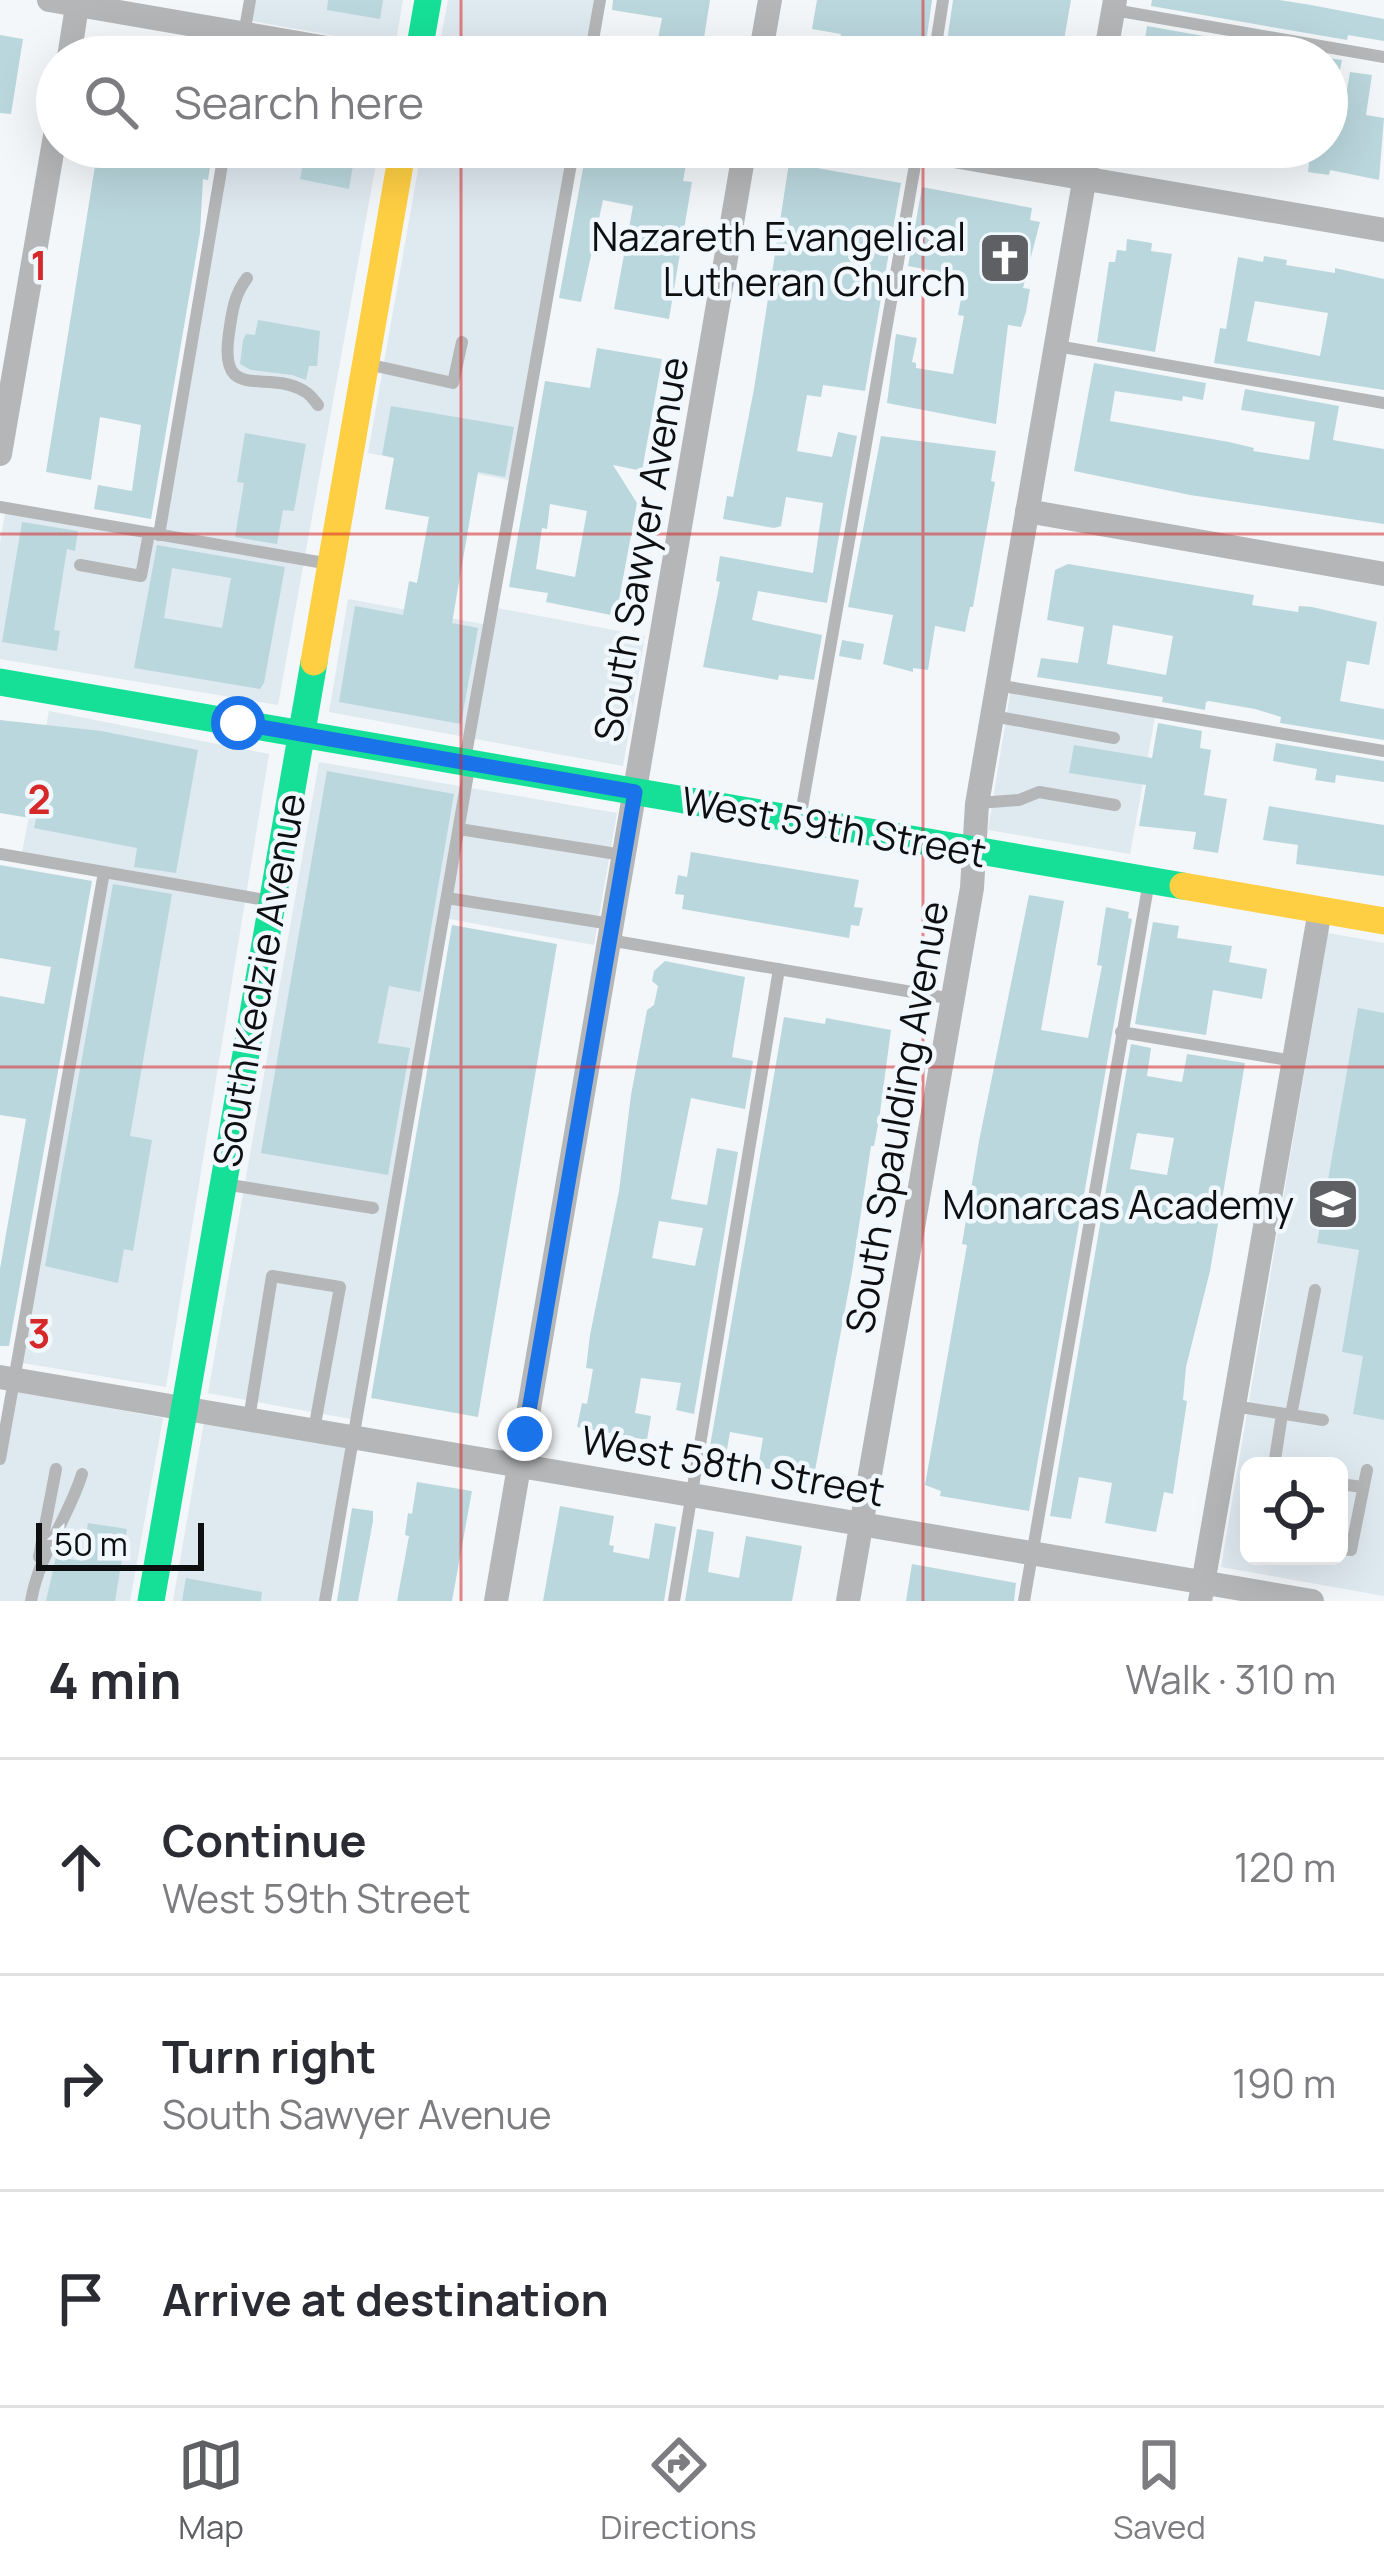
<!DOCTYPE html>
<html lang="en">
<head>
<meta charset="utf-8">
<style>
  :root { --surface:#fff; --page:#f7f7f7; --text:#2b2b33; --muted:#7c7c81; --line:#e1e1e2; --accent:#5e6063 }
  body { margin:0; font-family:Manrope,sans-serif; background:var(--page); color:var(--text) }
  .controls { position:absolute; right:36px; bottom:36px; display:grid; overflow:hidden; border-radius:18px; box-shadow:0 12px 48px #0002 }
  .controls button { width:108px; height:108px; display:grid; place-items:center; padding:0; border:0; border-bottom:3px solid var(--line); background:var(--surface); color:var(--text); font:60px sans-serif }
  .scale { position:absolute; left:36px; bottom:30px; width:168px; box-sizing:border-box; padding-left:12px; border:6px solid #0d0f11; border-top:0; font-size:33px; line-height:42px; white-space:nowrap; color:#0d0f11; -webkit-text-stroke:9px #f0f7fd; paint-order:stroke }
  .stop { position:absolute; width:36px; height:36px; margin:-27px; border:9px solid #1a73e8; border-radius:50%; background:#fff }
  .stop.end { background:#1a73e8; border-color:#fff; box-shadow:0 3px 12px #0008 }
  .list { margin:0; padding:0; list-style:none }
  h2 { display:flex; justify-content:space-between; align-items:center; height:156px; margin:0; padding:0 48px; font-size:51px }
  h2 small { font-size:39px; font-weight:400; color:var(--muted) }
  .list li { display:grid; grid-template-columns:78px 1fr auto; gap:36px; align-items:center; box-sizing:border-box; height:216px; padding:0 48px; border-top:3px solid var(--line) }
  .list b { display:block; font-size:45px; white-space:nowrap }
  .list p { margin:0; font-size:39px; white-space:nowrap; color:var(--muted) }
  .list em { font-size:39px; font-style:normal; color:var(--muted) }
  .icon { flex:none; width:66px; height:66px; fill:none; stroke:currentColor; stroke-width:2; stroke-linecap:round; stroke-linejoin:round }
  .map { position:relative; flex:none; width:1384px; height:1601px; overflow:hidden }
  .search { position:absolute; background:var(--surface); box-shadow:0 12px 48px #0002; left:36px; right:36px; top:36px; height:132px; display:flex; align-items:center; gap:30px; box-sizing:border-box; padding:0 42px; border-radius:66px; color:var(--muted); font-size:45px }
  .sheet { height:804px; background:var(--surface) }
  nav { display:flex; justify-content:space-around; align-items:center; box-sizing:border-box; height:168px; border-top:3px solid var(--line); background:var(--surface); font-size:33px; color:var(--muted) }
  nav a { display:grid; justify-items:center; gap:6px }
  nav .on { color:var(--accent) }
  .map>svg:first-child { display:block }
  .built { fill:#dfe9f0; fill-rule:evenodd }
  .building { fill:#bad7dd; fill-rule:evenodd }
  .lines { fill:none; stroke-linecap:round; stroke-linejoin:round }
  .lane { stroke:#b5b6b8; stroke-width:12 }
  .street { stroke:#b5b6b8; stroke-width:24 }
  .fast { stroke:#16e098; stroke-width:27 }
  .slow { stroke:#ffcf43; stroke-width:27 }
  .route { stroke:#1a73e8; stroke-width:15 }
  .grid { fill:none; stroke:#d62828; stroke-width:3; stroke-opacity:0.55 }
  .labels { text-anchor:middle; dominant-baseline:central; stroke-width:9; stroke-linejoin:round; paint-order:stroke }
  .poi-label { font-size:39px; fill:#0d0f11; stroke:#f0f7fd; text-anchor:end }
  .street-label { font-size:39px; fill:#0d0f11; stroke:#f0f7fd }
  .grid-label { font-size:39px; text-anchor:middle; font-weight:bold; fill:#d62828; stroke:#f0f7fd; stroke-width:9; stroke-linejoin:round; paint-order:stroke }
</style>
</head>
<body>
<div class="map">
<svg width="1384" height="1601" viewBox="0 0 1384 1601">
  <rect width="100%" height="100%" fill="#f3f7fa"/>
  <path class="built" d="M250 0H403L395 47 247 20Z
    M448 0H600L590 57H488L439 48Z
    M225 147H379L278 705 0 659V542L6 508 158 534Z
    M422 147H574L514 481 368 453Z
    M348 599 488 625 492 607 645 636 623 766 329 712Z
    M1011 688 1156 712 1130 854 988 830Z
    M49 711 269 754 166 1387 17 1362 104 873 21 858Z
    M319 762 617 813 594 945 444 918 356 1420 208 1393Z
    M1328 933 1384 943V1596L1221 1567ZM1249 1466H1339V1556H1249Z
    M12 1390 163 1418 130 1601H0V1459Z
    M204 1422 352 1448 325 1601H173Z"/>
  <path class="building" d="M328 0H383L380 19 327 10Z
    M613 0H710L701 57 655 55 662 18 612 10Z
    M817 0H932L924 57H836L841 34 812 29Z
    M953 0H1071L1061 57 945 56Z
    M1152 0H1279L1311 5 1384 19V41L1348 35 1347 40 1151 6Z
    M1147 26 1323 57 1174 55V52L1144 46Z
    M0 35 23 39 11 114 0 113Z
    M1327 58 1342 60 1335 95 1327 94Z
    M1350 72 1372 75 1366 115 1384 118 1379 180 1330 170 1329 175 1308 172 1309 163 1271 156 1272 147H1327V116L1342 119Z
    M98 147H213L208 180 203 179 200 233 151 519 94 509 98 485 132 491 141 425 100 417 91 480 46 472Z
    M306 147H356L349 189 300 179Z
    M587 147 689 149 683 181 692 182 669 319 614 309 633 206 603 200 581 302 559 298Z
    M789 163 901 183 865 391 823 385 821 397 807 395 797 451 832 457 838 432 857 436 827 603 758 591 752 620 822 635 814 680 779 675 778 680 703 667 720 582 716 581 720 556 813 573 823 503 786 497 781 526 774 528 723 519 727 496 733 497 754 389Z
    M922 187 1032 208 1030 220 1040 222 1023 288 1030 289 1026 312 1021 327 1008 325 996 424 887 403 896 334 917 338 912 362 916 363V368L953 374 964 316 958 315 965 277 908 266Z
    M1127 239 1152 243 1151 251 1172 254 1155 352 1097 342 1109 262H1115L1117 250 1126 251Z
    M1264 256 1287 260 1286 265 1335 273V268L1384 279V390L1214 363 1220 328 1226 329 1238 257 1263 262ZM1255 301 1328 313 1320 356 1247 341Z
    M258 320 320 331 317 366H309L306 380 292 375 251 370 240 364 243 340 246 334 255 335Z
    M597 348 662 359 642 471 613 465 637 503 616 616 546 602 548 593 509 587 545 381 590 388ZM550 504 587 511 575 577 536 569 542 528 547 529Z
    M1094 363 1206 383 1203 400 1183 396 1182 401 1115 391 1110 421 1229 442 1254 448 1253 451 1309 460 1315 422 1241 410 1245 389 1339 406 1333 440 1384 449V524L1190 495 1074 471Z
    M391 406 514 427 505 477 478 472 452 623 478 628 461 724 339 702 355 606 403 615 409 581 417 583 429 517 385 509 394 458 382 455Z
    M245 433 306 444 294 511 283 510 277 544 235 537 244 483 237 482Z
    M881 436 996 451 991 481 995 482 973 607H970L965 632 935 626 928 670 913 668V672L883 664 893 615 848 607Z
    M22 522 78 531 75 551 67 549 54 630 60 631 57 651 2 642Z
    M157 545 285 567 264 683 260 689 134 668ZM172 568 231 578 222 628 164 618Z
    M1068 564 1254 595 1252 605 1298 612 1299 606 1312 607 1377 622 1369 665 1347 661 1340 701 1384 709V740L1280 723 1281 717 1255 709 1209 701 1206 702 1205 710 1162 702 1163 697 1037 677 1041 658 1078 663 1084 627 1047 620 1055 570ZM1113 625 1173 636 1166 675 1107 664Z
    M842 640 864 644 861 660 839 656Z
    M0 720 101 731 198 750 176 873 134 867 137 848 34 828 36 819 0 813Z
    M1158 723 1202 731 1200 748 1211 750 1204 795 1227 799 1218 853 1193 849 1196 832 1139 826 1146 785 1069 773 1074 745 1152 758Z
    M1276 743 1384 761V782L1336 775 1335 783 1315 780 1317 769 1273 761Z
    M327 771 454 794 420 992 389 986 378 1043 410 1048 388 1175 261 1153Z
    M1269 806 1384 825V876L1296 864 1298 845 1263 840Z
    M691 852 859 880 854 907 863 908 859 926 851 925 849 938 682 909 684 895 675 894 678 875 687 877Z
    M0 865 92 881 9 1346H0V1269L26 1119 0 1115V996L44 1004 51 967 0 958Z
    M113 884 172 894 130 1136 152 1140 133 1251 124 1249 118 1283 45 1266Z
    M1029 895 1064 901 1041 1030 1088 1038 1102 966 1097 965 1106 907 1129 912 1128 918 1132 919 1029 1511 940 1496 941 1491 925 1485 967 1245 962 1244 979 1141Z
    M1153 922 1179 926 1177 938 1232 946 1229 962 1267 969 1262 999 1213 990 1206 1035 1135 1024Z
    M452 925 557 944 478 1417 371 1398Z
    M665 961 745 977 732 1057 753 1061 745 1109 691 1098 671 1199 707 1205 717 1148 738 1152 694 1414 676 1410 681 1383 641 1378 635 1413 651 1416 647 1440 577 1427 582 1403 587 1404 593 1369 586 1368 590 1335 619 1191 631 1095 647 1010 654 1005 658 986 652 981 654 971ZM659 1221 703 1228 695 1266 652 1258Z
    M1358 1008 1384 1013V1420L1353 1414 1363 1356 1342 1352 1359 1250 1317 1243Z
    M784 1017 825 1024 826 1018 891 1030 879 1120 874 1146H871L852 1272 814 1476 758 1467 763 1438 730 1432 725 1461 708 1458Z
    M1131 1044 1151 1048 1147 1076 1182 1082 1187 1054 1245 1063 1210 1271 1186 1367 1183 1400 1187 1401 1173 1494 1164 1492 1156 1532 1105 1523 1112 1483 1079 1477 1071 1519 1050 1516ZM1137 1133 1174 1138 1167 1175 1130 1169Z
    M417 1482 472 1491 452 1601H397L409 1536 405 1535 408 1513 412 1514Z
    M560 1506 614 1516 609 1545 614 1546 613 1552 649 1559 655 1523 676 1527 664 1601H543Z
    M352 1508 373 1511V1521L358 1601H337Z
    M88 1523 127 1529 115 1601H46L56 1557 82 1561Z
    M697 1529 714 1532 708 1572 739 1578 746 1536 802 1546 792 1601H685Z
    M912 1564 1016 1583 1014 1601H906Z
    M186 1578 262 1592 261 1601H182Z"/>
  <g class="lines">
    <path class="lane" d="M1114 10 1384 57
      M240 57 250 0
      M590 57 600 0
      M934 57 943 0
      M247 278C234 295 232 312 229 333 218 405 266 368 304 391 310 394 314 400 318 405
      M1057 346 1384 403
      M367 364 453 383 462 342
      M0 507 330 564
      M159 535 225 147
      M80 565 141 576 149 533
      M997 685 1384 751
      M993 716 1114 738
      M465 760 574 147
      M978 803 1019 800 1039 792 1115 805
      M800 819 918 148
      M459 829 623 855
      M0 854 271 901
      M447 898 611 924
      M609 940 953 999
      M1121 1032 1294 1061
      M224 1184 373 1208
      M1234 1406 1323 1420
      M1291 1415 1315 1290
      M249 1419 272 1276 340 1287 314 1430
      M0 1459 104 872
      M1274 1466 1282 1414
      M1339 1484 1363 1487
      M1339 1549 1351 1550 1367 1470
      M39 1557 56 1469
      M31 1601C39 1554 68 1519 82 1474
      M325 1601 469 768
      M674 1601 779 969
      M1024 1601 1149 881"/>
    <path class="street" d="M49 0 380 57
      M69 57 78 0
      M760 57 770 0
      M1105 57 1115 0
      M902 147 1384 230
      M0 454 57 124
      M1027 511 1384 574
      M0 1377 1312 1601
      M496 1601 745 147
      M848 1601 972 888 977 804 1090 147
      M1200 1601 1320 910"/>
    <path class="fast" d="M418 57 428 0
      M0 682 1183 886
      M151 1601 314 662"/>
    <path class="slow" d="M314 662 403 147
      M1183 886 1384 921"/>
  </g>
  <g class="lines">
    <path class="route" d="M238 723 635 792 525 1434"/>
  </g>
  <path class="grid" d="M461 0V57M923 0V57M461 147V1601M923 147V1601M0 534H1384M0 1067H1384"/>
  <defs>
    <g id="church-square" transform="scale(2.7)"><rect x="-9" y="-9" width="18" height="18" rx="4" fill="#5e6063" stroke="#f0f7fd"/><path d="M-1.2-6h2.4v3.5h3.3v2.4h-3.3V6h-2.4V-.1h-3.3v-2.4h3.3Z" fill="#fff"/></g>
    <g id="school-square" transform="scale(2.7)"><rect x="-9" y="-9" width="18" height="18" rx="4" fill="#5e6063" stroke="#f0f7fd"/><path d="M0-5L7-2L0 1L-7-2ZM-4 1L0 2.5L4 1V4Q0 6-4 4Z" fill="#fff"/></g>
  </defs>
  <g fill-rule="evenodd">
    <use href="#church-square" x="1005" y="258"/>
    <use href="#school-square" x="1333" y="1204"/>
  </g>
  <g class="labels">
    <g class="poi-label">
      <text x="966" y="236">Nazareth Evangelical<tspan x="966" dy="45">Lutheran Church</tspan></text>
      <text x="1294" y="1204">Monarcas Academy</text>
    </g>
    <g class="street-label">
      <text transform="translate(640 549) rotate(-80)">South Sawyer Avenue</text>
      <text transform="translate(834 826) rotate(10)">West 59th Street</text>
      <text transform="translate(258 980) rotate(-80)">South Kedzie Avenue</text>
      <text transform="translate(896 1117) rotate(-80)">South Spaulding Avenue</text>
      <text transform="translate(733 1465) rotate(10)">West 58th Street</text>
    </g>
  </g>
  <g class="grid-label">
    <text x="39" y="280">1</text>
    <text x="39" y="814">2</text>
    <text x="39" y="1348">3</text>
  </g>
</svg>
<div class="controls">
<button><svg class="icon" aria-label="locate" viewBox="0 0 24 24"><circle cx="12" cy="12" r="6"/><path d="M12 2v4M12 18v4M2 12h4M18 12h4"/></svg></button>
</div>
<div class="scale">50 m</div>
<div class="stop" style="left:238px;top:723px"></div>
<div class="stop end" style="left:525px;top:1434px"></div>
<div class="search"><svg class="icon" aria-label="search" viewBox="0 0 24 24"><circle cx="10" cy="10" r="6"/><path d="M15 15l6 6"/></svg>Search here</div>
</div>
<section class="sheet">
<h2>4 min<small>Walk · 310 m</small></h2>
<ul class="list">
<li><svg class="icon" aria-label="ahead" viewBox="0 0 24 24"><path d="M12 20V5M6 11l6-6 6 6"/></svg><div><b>Continue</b><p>West 59th Street</p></div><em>120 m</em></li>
<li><svg class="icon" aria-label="right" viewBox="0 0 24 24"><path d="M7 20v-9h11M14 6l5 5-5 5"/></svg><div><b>Turn right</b><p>South Sawyer Avenue</p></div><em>190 m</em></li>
<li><svg class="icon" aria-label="arrive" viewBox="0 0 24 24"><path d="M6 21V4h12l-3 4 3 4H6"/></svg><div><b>Arrive at destination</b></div></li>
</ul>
</section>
<nav>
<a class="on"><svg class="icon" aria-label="map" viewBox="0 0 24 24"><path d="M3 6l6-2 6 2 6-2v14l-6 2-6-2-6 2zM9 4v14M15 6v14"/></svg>Map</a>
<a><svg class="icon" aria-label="directions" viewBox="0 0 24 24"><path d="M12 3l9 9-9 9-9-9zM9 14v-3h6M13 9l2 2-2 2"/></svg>Directions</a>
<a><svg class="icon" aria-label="saved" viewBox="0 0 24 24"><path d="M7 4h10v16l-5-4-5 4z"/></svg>Saved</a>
</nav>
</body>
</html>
